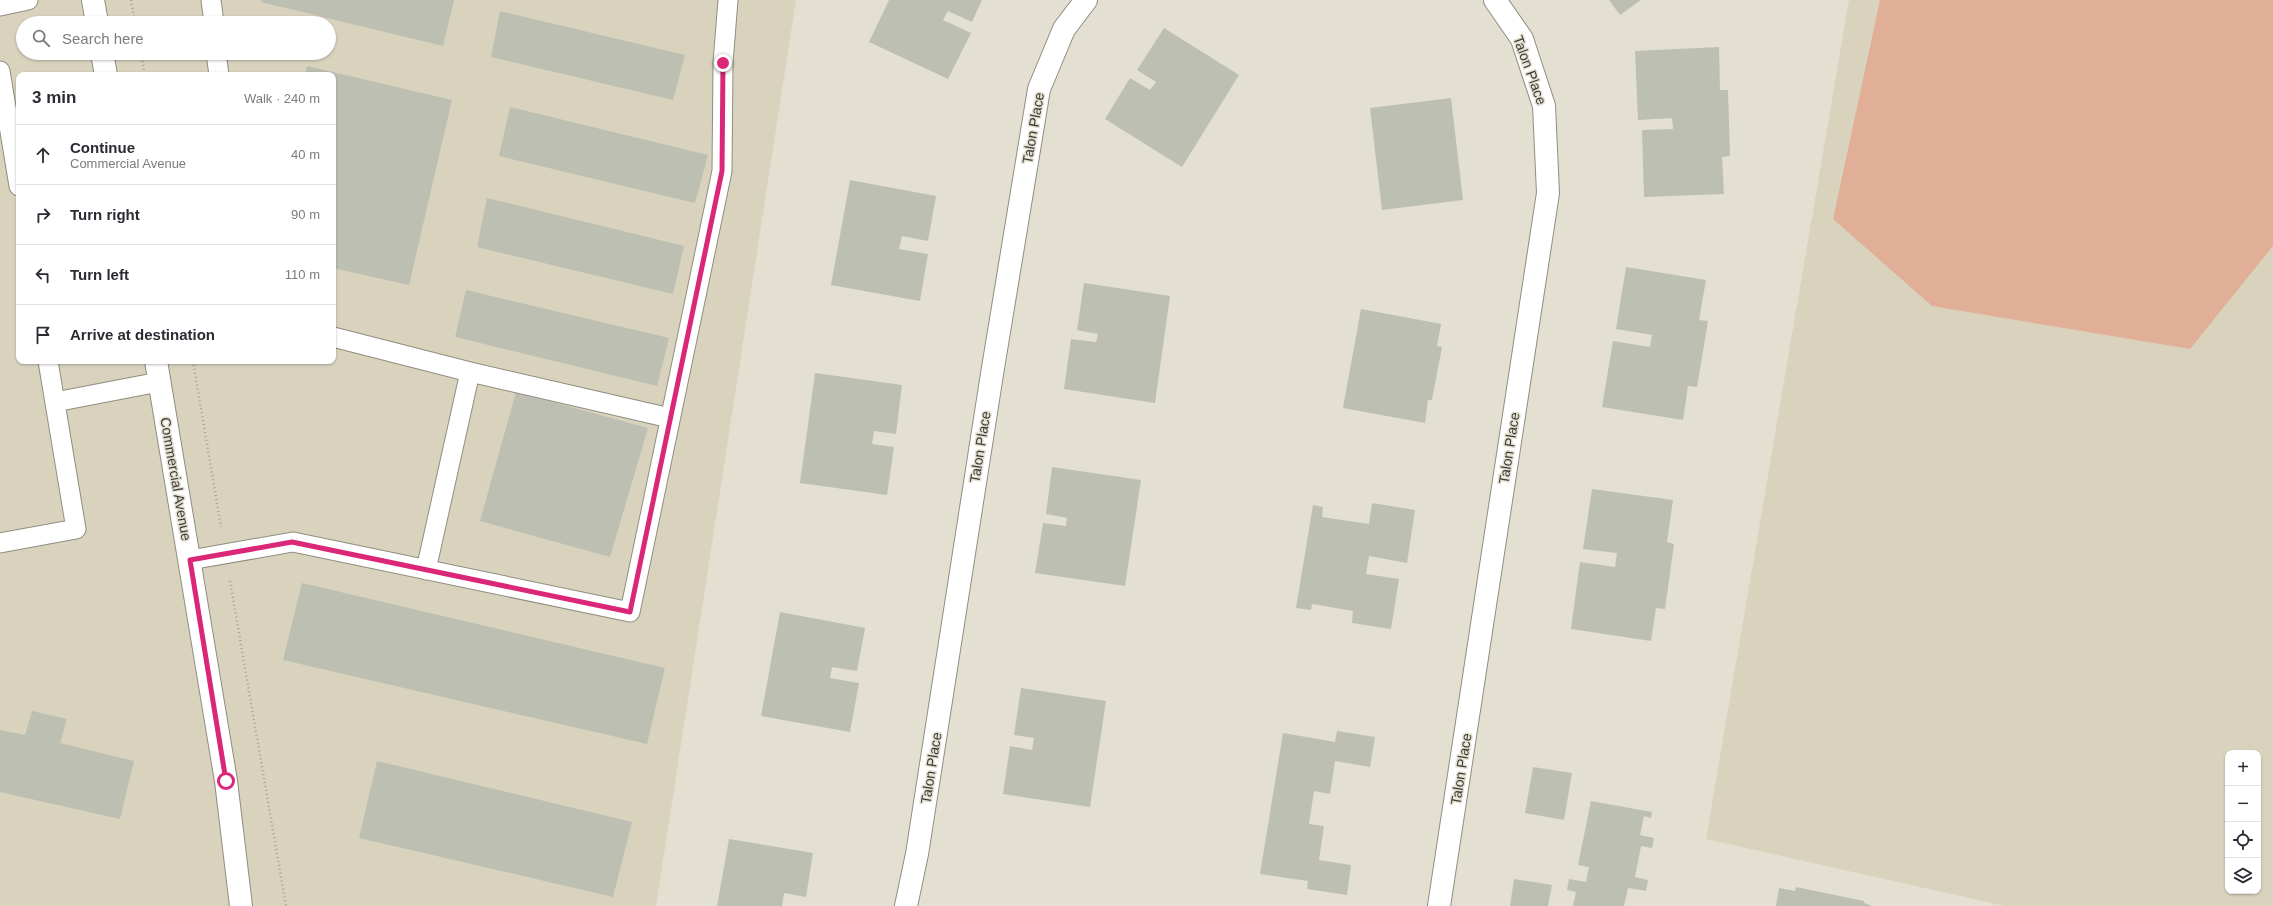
<!DOCTYPE html>
<html lang="en">
<head>
<meta charset="utf-8">
<style>
  :root { --surface:#fff; --page:#f7f7f7; --text:#2b2b33; --muted:#7c7c81; --line:#e1e1e2 }
  body { margin:0; font-family:Arial,sans-serif; background:var(--page); color:var(--text) }
  .controls { position:absolute; right:12px; bottom:12px; display:grid; overflow:hidden; border-radius:8px; box-shadow:0 1px 3px #0004 }
  .controls button { width:36px; height:36px; display:grid; place-items:center; padding:0; border:0; border-bottom:1px solid var(--line); background:var(--surface); color:var(--text); font:20px sans-serif }
  .stop { position:absolute; width:12px; height:12px; margin:-9px; border:3px solid #db2777; border-radius:50%; background:#fff }
  .stop.end { background:#db2777; border-color:#fff; box-shadow:0 1px 4px #0008 }
  .list { margin:0; padding:0; list-style:none }
  h2 { display:flex; justify-content:space-between; align-items:center; height:52px; margin:0; padding:0 16px; font-size:17px }
  h2 small { font-size:13px; font-weight:400; color:var(--muted) }
  .list li { display:grid; grid-template-columns:26px 1fr auto; gap:12px; align-items:center; box-sizing:border-box; height:60px; padding:0 16px; border-top:1px solid var(--line) }
  .list b { display:block; font-size:15px; white-space:nowrap }
  .list p { margin:0; font-size:13px; white-space:nowrap; color:var(--muted) }
  .list em { font-size:13px; font-style:normal; color:var(--muted) }
  .icon { flex:none; width:22px; height:22px; fill:none; stroke:currentColor; stroke-width:2; stroke-linecap:round; stroke-linejoin:round }
  .map { position:relative; flex:none; width:2273px; height:906px; overflow:hidden }
  .search { position:absolute; background:var(--surface); box-shadow:0 1px 3px #0004; left:16px; top:16px; width:320px; height:44px; display:flex; align-items:center; gap:10px; box-sizing:border-box; padding:0 14px; border-radius:22px; color:var(--muted); font-size:15px }
  .panel { position:absolute; background:var(--surface); box-shadow:0 1px 3px #0004; left:16px; top:72px; width:320px; height:292px; border-radius:8px }
  .map>svg:first-child { display:block }
  .built { fill:#d9d3be; fill-rule:evenodd }
  .green { fill:#e1af98 }
  .building { fill:#bcbfb2 }
  .lines { fill:none; stroke-linecap:round; stroke-linejoin:round }
  .service-casing { stroke:#908d80; stroke-width:21 }
  .minor-casing { stroke:#908d80; stroke-width:24 }
  .path { stroke:#a4a197; stroke-width:2.5; stroke-dasharray:1 3; stroke-linecap:butt }
  .service { stroke:#fff; stroke-width:19 }
  .minor { stroke:#fff; stroke-width:22 }
  .route { stroke:#db2777; stroke-width:5 }
  .labels { text-anchor:middle; dominant-baseline:central; stroke-width:3; stroke-linejoin:round; paint-order:stroke }
  .street-label { font-size:14px; fill:#3c3a35; stroke:#e3e0d2 }
</style>
</head>
<body>
<div class="map">
<svg width="2273" height="906" viewBox="0 0 2273 906">
  <rect width="100%" height="100%" fill="#e3e0d2"/>
  <path class="built" d="M0 0H796L656 906H0ZM23 23H329V53H23ZM19 75H333V361H19Z
    M1849 0H2273V906H2005L1706 839ZM2228 753H2258V891H2228Z"/>
  <path class="green" d="M1880 0H2273V246L2190 349 1932 306 1833 219Z"/>
  <path class="building" d="M261 0H454L443 46 261 2Z
    M889 0H982L972 22 948 11 943 20 971 33 948 79 869 42Z
    M1609 0H1641L1620 15Z
    M500 11 685 55 673 100 491 57Z
    M1164 28 1239 75 1182 167 1105 119 1130 78 1150 90 1156 82 1137 70Z
    M1719 47 1720 90H1728L1730 156 1722 157 1724 194 1644 197 1642 130 1673 129 1672 118 1638 120 1635 51Z
    M307 66 452 100 409 285 333 268V75H305Z
    M1451 98 1463 200 1382 210 1370 108Z
    M510 107 708 155 695 203 499 156Z
    M850 180 936 196 928 241 902 236 899 249 928 254 920 301 831 285Z
    M487 198 684 246 673 294 477 247Z
    M1626 267 1706 280 1699 320 1708 321 1697 387 1688 386 1683 420 1602 407 1613 341 1650 347 1652 335 1616 329Z
    M1084 283 1170 296 1155 403 1064 389 1071 339 1096 342 1098 334 1077 330Z
    M466 290 669 338 657 386 455 337Z
    M1361 309 1441 324 1437 346 1442 347 1432 400H1428L1425 423 1343 408Z
    M815 373 902 385 896 434 874 431 872 444 894 447 887 495 800 483Z
    M516 392 648 428 610 557 480 521Z
    M1052 467 1141 480 1125 586 1035 573 1043 523 1066 526 1067 518 1046 514Z
    M1592 489 1673 500 1667 542 1674 544 1665 609 1656 608 1651 641 1571 629 1580 562 1615 567 1617 553 1583 549Z
    M1372 503 1415 510 1407 563 1369 556 1366 574 1399 579 1391 629 1352 623 1353 611 1312 604 1311 610 1296 608 1313 505 1323 507 1322 517 1369 524Z
    M302 583 665 668 647 744 283 660Z
    M780 612 865 628 857 671 832 667 830 678 859 683 850 732 761 716Z
    M1021 688 1106 701 1090 807 1003 794 1010 746 1032 750 1034 738 1014 735Z
    M32 711 67 719 60 743 134 761 120 819 0 792V730L25 735Z
    M1337 731 1375 737 1370 767 1335 761 1330 794 1314 791 1309 824 1324 826 1319 860 1351 865 1347 895 1307 889 1308 881 1260 874 1283 733 1335 742Z
    M377 761 632 822 613 897 359 838Z
    M1533 767 1572 773 1564 820 1525 813Z
    M1591 801 1652 812 1651 818 1644 816 1640 835 1654 838 1652 848 1641 846 1635 877 1648 880 1646 891 1628 888 1624 906H1573L1576 892 1567 890 1569 879 1586 882 1589 867 1578 865Z
    M729 839 813 853 806 897 784 893 782 906H717Z
    M1514 879 1552 885 1548 906H1510Z
    M1796 887 1864 901V903L1872 906H1776L1779 888 1795 891Z"/>
  <g class="lines">
    <g class="service-casing">
      <path id="service" d="M211 0 214 23
        M0 6 28 0
        M216 53 219 75
        M0 71 19 186
        M333 337 470 372 426 570
        M470 372 670 418
        M55 402 159 382
        M0 543 76 529 48 361
        M190 560 293 542 630 612 722 171 723 63 728 0"/>
    </g>
    <g class="minor-casing">
      <path id="minor" d="M93 0 97 23
        M102 53 106 75
        M156 361 226 781 241 906
        M906 906 917 854 992 374 1039 89 1064 29 1086 0
        M1439 906 1548 193 1544 106 1522 39 1495 0"/>
    </g>
    <path class="path" d="M131 0 135 23
      M141 53 145 75
      M193 361 221 527
      M230 581 286 906"/>
    <use href="#service" class="service"/>
    <use href="#minor" class="minor"/>
  </g>
  <g class="lines">
    <path class="route" d="M226 781 190 560 292 542 630 612 722 171 723 63"/>
  </g>
  <g class="labels">
    <g class="street-label">
      <text transform="translate(1530 70) rotate(70)">Talon Place</text>
      <text transform="translate(1033 128) rotate(-80)">Talon Place</text>
      <text transform="translate(980 447) rotate(-81)">Talon Place</text>
      <text transform="translate(1509 448) rotate(-81)">Talon Place</text>
      <text transform="translate(176 479) rotate(80)">Commercial Avenue</text>
      <text transform="translate(931 768) rotate(-81)">Talon Place</text>
      <text transform="translate(1461 769) rotate(-81)">Talon Place</text>
    </g>
  </g>
</svg>
<div class="controls">
<button>+</button>
<button>−</button>
<button><svg class="icon" aria-label="locate" viewBox="0 0 24 24"><circle cx="12" cy="12" r="6"/><path d="M12 2v4M12 18v4M2 12h4M18 12h4"/></svg></button>
<button><svg class="icon" aria-label="layers" viewBox="0 0 24 24"><path d="M12 4l9 5-9 5-9-5zM3 14l9 5 9-5"/></svg></button>
</div>
<div class="stop" style="left:226px;top:781px"></div>
<div class="stop end" style="left:723px;top:63px"></div>
<div class="search"><svg class="icon" aria-label="search" viewBox="0 0 24 24"><circle cx="10" cy="10" r="6"/><path d="M15 15l6 6"/></svg>Search here</div>
<section class="panel">
<h2>3 min<small>Walk · 240 m</small></h2>
<ul class="list">
<li><svg class="icon" aria-label="ahead" viewBox="0 0 24 24"><path d="M12 20V5M6 11l6-6 6 6"/></svg><div><b>Continue</b><p>Commercial Avenue</p></div><em>40 m</em></li>
<li><svg class="icon" aria-label="right" viewBox="0 0 24 24"><path d="M7 20v-9h11M14 6l5 5-5 5"/></svg><div><b>Turn right</b></div><em>90 m</em></li>
<li><svg class="icon" aria-label="left" viewBox="0 0 24 24"><path d="M17 20v-9H6M10 6l-5 5 5 5"/></svg><div><b>Turn left</b></div><em>110 m</em></li>
<li><svg class="icon" aria-label="arrive" viewBox="0 0 24 24"><path d="M6 21V4h12l-3 4 3 4H6"/></svg><div><b>Arrive at destination</b></div></li>
</ul>
</section>
</div>
</body>
</html>
